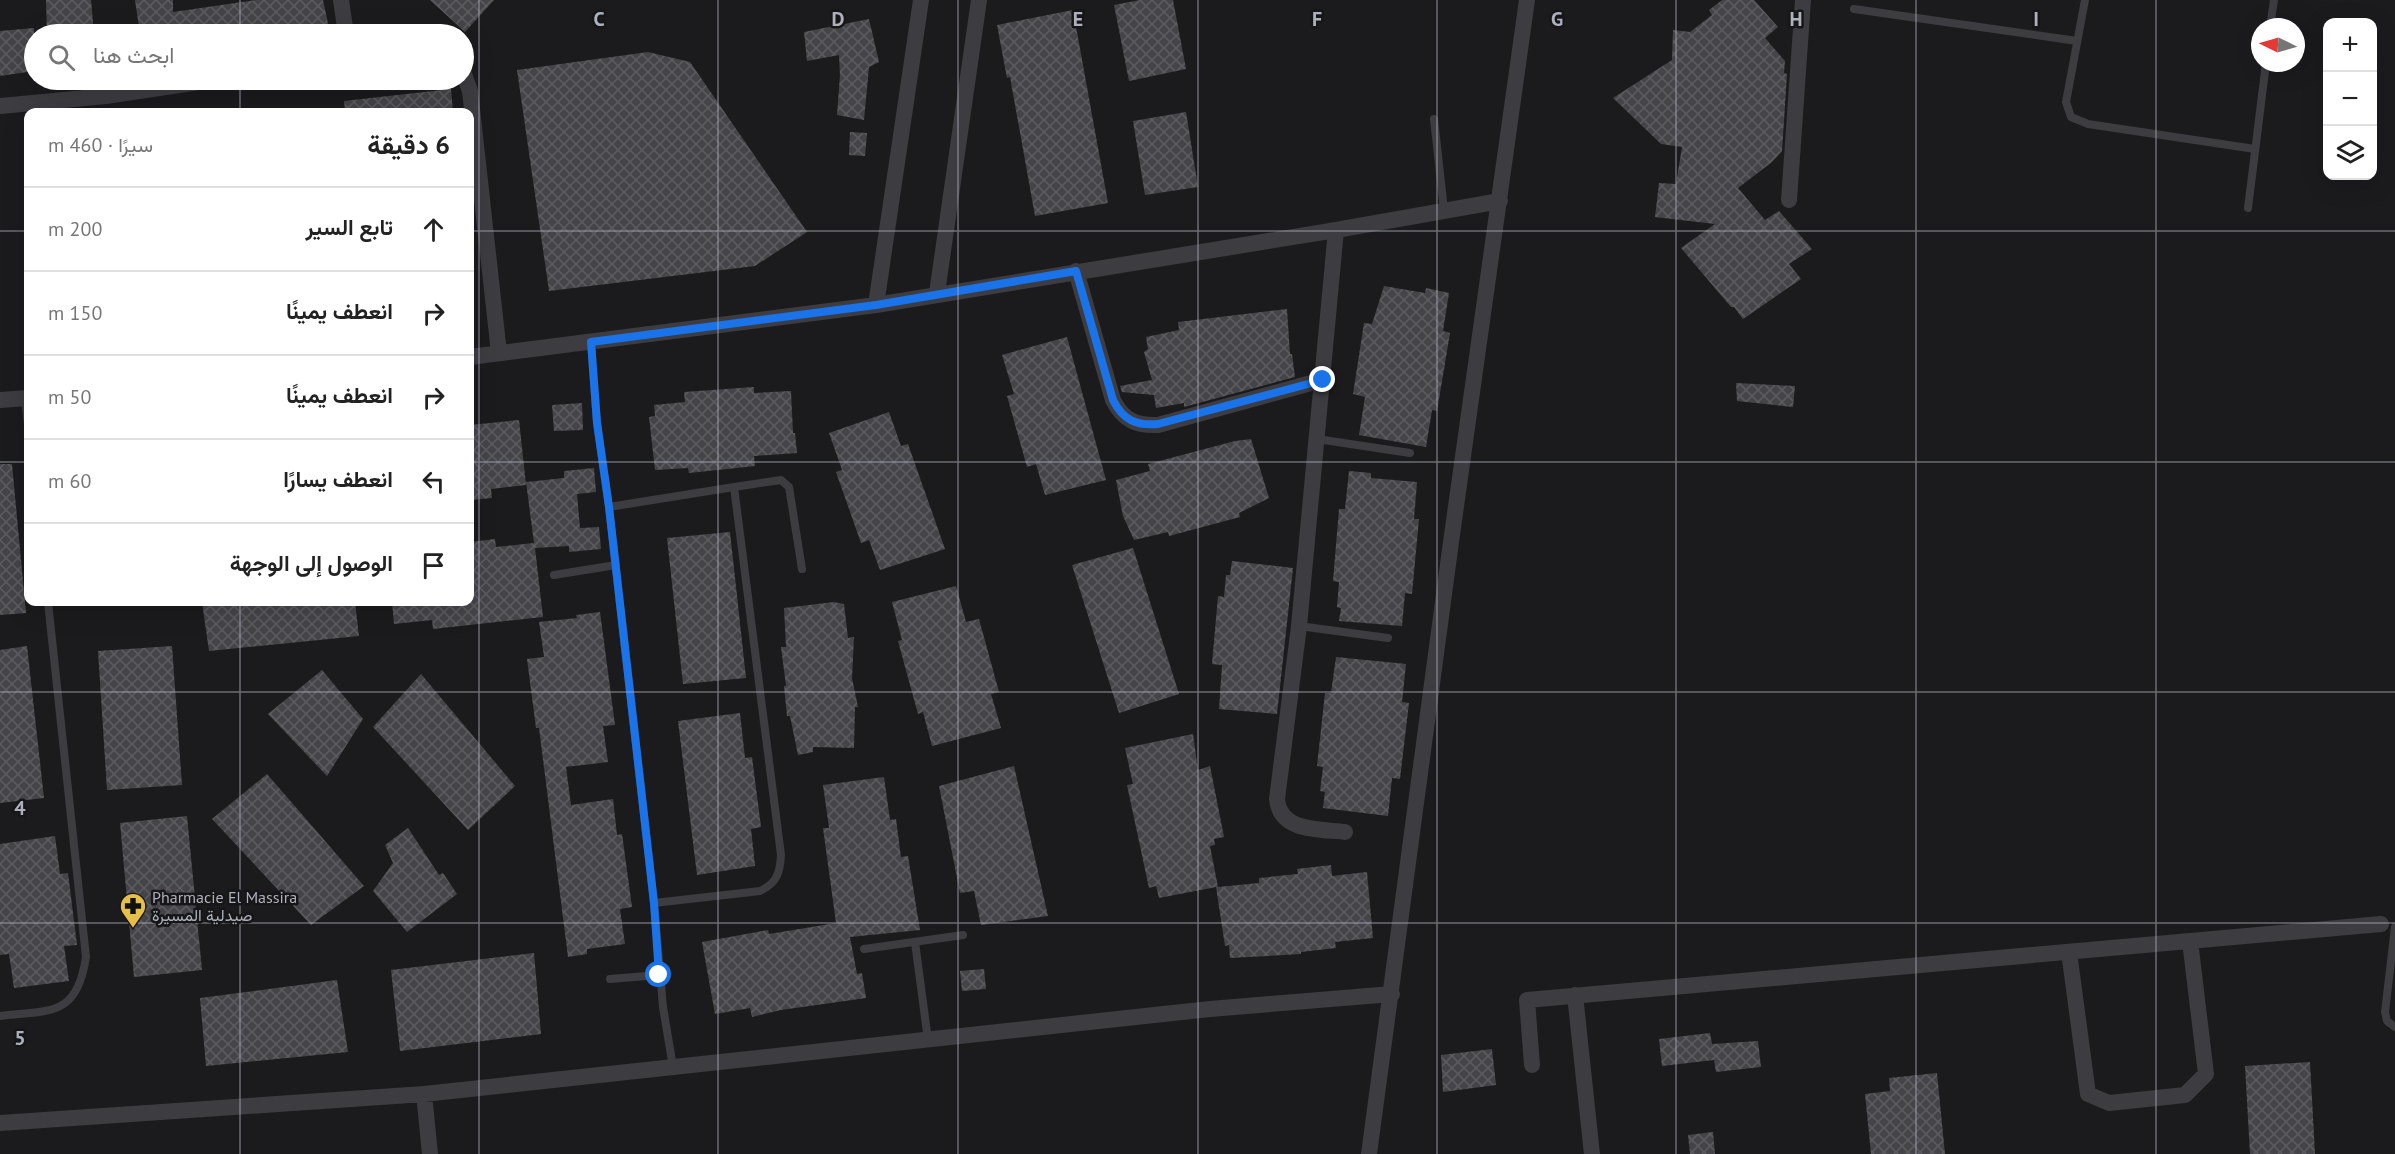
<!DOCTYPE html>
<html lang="ar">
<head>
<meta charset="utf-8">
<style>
  :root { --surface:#fff; --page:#f6f6f6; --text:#222; --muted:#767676; --line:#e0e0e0 }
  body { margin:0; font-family:"PT Sans",Vazirmatn,sans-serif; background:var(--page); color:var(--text); direction:rtl }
  .controls { position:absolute; right:18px; top:18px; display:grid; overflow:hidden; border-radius:12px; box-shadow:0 6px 24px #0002 }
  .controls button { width:54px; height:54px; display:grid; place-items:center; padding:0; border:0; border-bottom:2px solid var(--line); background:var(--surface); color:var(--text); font:30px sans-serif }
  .compass { position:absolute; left:2251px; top:18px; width:54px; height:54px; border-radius:50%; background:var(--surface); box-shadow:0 6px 24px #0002; rotate:275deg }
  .stop { position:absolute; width:18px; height:18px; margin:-14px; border:4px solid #1a73e8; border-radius:50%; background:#fff }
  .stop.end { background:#1a73e8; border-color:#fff; box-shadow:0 2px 6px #0008 }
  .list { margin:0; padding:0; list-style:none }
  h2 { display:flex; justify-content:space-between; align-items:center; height:78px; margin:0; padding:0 24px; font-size:26px }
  h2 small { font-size:20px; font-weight:400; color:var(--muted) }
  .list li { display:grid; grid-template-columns:39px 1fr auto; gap:18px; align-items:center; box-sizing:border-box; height:84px; padding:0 24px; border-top:2px solid var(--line) }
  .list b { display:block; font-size:22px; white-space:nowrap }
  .list em { font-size:20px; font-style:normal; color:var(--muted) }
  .icon { flex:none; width:33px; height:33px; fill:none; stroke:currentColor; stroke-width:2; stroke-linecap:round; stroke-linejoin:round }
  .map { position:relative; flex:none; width:2395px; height:1154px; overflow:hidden; direction:ltr }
  .search { position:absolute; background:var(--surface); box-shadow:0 6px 24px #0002; left:24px; top:24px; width:450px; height:66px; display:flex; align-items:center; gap:15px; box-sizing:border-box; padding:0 21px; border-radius:33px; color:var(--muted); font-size:22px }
  .panel { position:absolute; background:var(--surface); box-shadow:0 6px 24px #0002; left:24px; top:108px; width:450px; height:498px; border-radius:12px; direction:rtl }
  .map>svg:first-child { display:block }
  .building { fill:url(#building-cross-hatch) }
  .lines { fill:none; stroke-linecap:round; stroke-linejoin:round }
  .lane { stroke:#3c3c41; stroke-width:8 }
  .street { stroke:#3c3c41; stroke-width:16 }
  .route { stroke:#1a73e8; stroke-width:8 }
  .grid { fill:none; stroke:#aeb1bb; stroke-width:1.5; stroke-opacity:0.55 }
  .labels { text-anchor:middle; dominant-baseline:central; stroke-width:5; stroke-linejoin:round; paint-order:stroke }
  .poi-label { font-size:16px; fill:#aeb1bb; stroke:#161517; text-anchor:start }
  .grid-label { font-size:20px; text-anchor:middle; font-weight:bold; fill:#aeb1bb; stroke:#161517; stroke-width:5; stroke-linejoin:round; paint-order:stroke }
</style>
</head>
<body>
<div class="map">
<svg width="2395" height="1154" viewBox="0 0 2395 1154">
  <defs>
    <pattern id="building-cross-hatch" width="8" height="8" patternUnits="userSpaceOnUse" patternTransform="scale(1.5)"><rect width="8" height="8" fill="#454549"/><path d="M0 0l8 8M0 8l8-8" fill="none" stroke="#5d5d61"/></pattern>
  </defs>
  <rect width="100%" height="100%" fill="#1b1a1c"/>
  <path class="building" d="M46 0H91L94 34H47Z
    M135 0H173V12L256 0H323L329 28 292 34H140Z
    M430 0H494L465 32Z
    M1140 0H1173L1186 69 1129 81 1114 5Z
    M1722 0H1754L1778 27 1765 38 1785 61 1784 73 1787 74 1782 151 1772 162 1738 188 1765 220 1779 211 1812 249 1789 264 1801 279 1743 319 1734 307H1731L1681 248 1715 224 1655 217 1659 183 1676 184 1682 147 1661 144 1613 98 1672 60 1673 30 1690 32 1712 15 1709 10Z
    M1073 10 1108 203 1035 216 1010 77 1007 78 997 25Z
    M869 19 879 62 869 67 864 120 837 115 840 75 839 55 807 61 804 32Z
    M34 28V71L0 76V31Z
    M648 52 690 62 807 232 755 266 549 291 517 70Z
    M451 89 453 112H345L344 101Z
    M1186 112 1198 187 1145 195 1133 121Z
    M850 132 867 133 865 156 849 155Z
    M1384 286 1425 293 1426 288 1449 293 1443 331 1450 333 1437 411 1432 410 1426 447 1359 435 1365 397 1353 394 1364 323 1372 324Z
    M1287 309 1290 354H1292L1295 377 1184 407V403L1156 408 1154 395 1122 392 1120 386 1152 380 1144 352 1148 349 1146 337 1179 330 1178 322Z
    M1067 337 1106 480 1045 495 1036 464 1027 467 1007 396 1014 394 1002 355Z
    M1736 383 1795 386 1793 407 1737 401Z
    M754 387V393L791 391 793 433H795L797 453 754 456 755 466 689 473 688 468 655 470 649 417 655 416 654 405 685 402 684 392Z
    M582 403 583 430 554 431 552 405Z
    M889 412 901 446 908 444 945 549 880 570 869 540 861 543 836 472 842 470 829 433Z
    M519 420 526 485 491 489 492 498 470 500V425Z
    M1251 439 1269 498 1239 513 1240 517 1169 536 1168 532 1134 540 1123 516 1116 480 1150 471 1148 464 1235 441Z
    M0 464H12L26 613 0 615Z
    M594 468 596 492 577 494 580 528 599 527 601 549 569 552V546L535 548 543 617 433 629 432 620 394 624 392 602H420V605L470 602V542L495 539 496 547 534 543 526 482 564 478V471Z
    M1349 471 1371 473V478L1417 482 1414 519H1419L1412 594 1405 593 1402 626 1339 621 1341 608 1337 607 1339 582 1333 581 1339 509H1345Z
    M730 532 746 678 683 684 667 538Z
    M1133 548 1179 694 1119 713 1072 565Z
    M1232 561 1293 568 1277 714 1219 709 1222 665 1212 664 1218 596 1224 597 1226 575H1230Z
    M956 586 966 622 979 619 999 692 991 694 1001 728 932 746 923 712 918 714 898 641 902 640 892 602Z
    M202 602H355L359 636 209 651Z
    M834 602 844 604 848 638 854 637 852 678 858 707H855L854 748 813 747V752L798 755 790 716H787L784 686H786L781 647H786L784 608Z
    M600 612 615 725 603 726 608 762 566 767 571 805 613 799 617 835 622 834 632 907 620 909 625 944 587 949V954L568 957 539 728H536L527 659 544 657 539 622 577 618 576 615Z
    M27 646 44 798 0 803V650Z
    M172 646 182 785 107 790 98 651Z
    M1336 657 1406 664 1402 702 1409 703 1400 779 1392 778 1388 816 1323 808 1325 792 1320 791 1323 767 1317 766 1325 693H1331Z
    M322 670 363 719 327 776 268 714Z
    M421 674 515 786 468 830 373 727Z
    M740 713 745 758 752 757 761 827 751 829 755 866 697 875 678 721Z
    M1193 734 1198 770 1210 766 1224 837 1214 839 1215 845 1210 846 1218 887 1259 883V878L1298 874 1297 869 1331 865 1332 876 1367 872 1373 938 1335 942 1336 948 1301 952V954L1230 958 1229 945 1225 946 1216 887 1159 898 1156 886 1149 888 1127 785 1133 784 1125 748Z
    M1014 766 1048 916 981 925 974 891 960 893 939 786Z
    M267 774 364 886 311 925 212 819Z
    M884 777 890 820 896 819 901 857 908 856 920 930 850 937 857 974 862 973 866 998 781 1010 752 1017 750 1008 715 1014 702 942 768 930 769 934 836 923 823 828H829L823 785Z
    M187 816 202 970 134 977 120 823Z
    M408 828 439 875 443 873 457 894 407 932 373 891 393 863 385 845Z
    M55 836 60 874 68 873 77 945 64 946 69 981 14 988 9 954 0 955V844Z
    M534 953 541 1034 400 1051 391 970Z
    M984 969 986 989 962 991 960 971Z
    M337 980 348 1052 206 1066 200 998Z
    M1710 1033 1712 1044 1758 1041 1761 1067 1716 1072 1714 1060 1662 1066 1659 1039Z
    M1492 1049 1496 1085 1443 1092 1441 1055Z
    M2310 1062 2315 1154H2250L2245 1066Z
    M1937 1073 1945 1154H1871L1865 1094 1890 1091 1889 1078Z
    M1713 1132 1715 1154H1690L1688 1135Z"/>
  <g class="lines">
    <path class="lane" d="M2085 0 2066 102 2071 117 2088 124 2255 149
      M1854 9 2077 41
      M2270 27 2274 0
      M1434 119 1444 210
      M2248 208 2266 63
      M591 342 597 423 609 507 654 903 663 1007 673 1067
      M25 398 28 425
      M1317 439 1410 453
      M734 487 781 480 789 487 802 569
      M609 507 734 487 781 855C780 873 777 883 760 891L654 903
      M554 575 616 565
      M1299 626 1388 638
      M2395 927 2385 1012 2387 1021 2395 1027
      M915 942 928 1040
      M864 949 963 935
      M610 979 659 975
      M0 1016C51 1010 77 1017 86 957L48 602"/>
    <path class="street" d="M341 0 346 34
      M464 74 470 91 499 353
      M0 106 106 96 212 80
      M1789 200 1803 0
      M1336 230 1299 626 1277 799C1280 832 1319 829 1345 832
      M1076 271 1113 400C1123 420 1136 426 1158 425L1322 380
      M937 293 979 0
      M876 305 921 0
      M470 357 876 305 1336 230 1500 201
      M0 400 28 398
      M2069 952 2088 1094 2109 1103 2185 1095 2206 1074 2190 941
      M1575 995 1592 1154
      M1532 1065 1527 1000 2381 924
      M424 1094 430 1154
      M0 1123 424 1094 1210 1009 1392 994
      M1369 1154 1451 542 1527 0"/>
  </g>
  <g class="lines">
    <path class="route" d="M659 975 654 903 609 507 597 423 591 342 876 305 1076 271 1113 400C1123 420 1136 426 1158 424L1323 380"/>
  </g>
  <path class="grid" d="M240 0V34M479 0V1154M718 0V1154M958 0V1154M1198 0V1154M1437 0V1154M1676 0V1154M1916 0V1154M2156 0V1154M240 80V112M0 231H28M470 231H2395M0 462H28M470 462H2395M240 602V1154M0 692H2395M0 923H2395"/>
  <defs>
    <g id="pharmacy-pin" transform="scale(1.35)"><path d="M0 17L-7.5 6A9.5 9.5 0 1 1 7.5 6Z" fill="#e4c04b" stroke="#161517"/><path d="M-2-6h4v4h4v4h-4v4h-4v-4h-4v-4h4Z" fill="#111"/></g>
  </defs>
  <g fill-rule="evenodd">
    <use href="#pharmacy-pin" x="133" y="906"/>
  </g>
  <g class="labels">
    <g class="poi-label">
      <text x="152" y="897">Pharmacie El Massira<tspan x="152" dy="18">صيدلية المسيرة</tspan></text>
    </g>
  </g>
  <g class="grid-label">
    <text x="599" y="26">C</text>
    <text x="838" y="26">D</text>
    <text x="1078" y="26">E</text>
    <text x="1317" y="26">F</text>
    <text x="1557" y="26">G</text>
    <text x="1796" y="26">H</text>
    <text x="2036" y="26">I</text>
    <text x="20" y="815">4</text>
    <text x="20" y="1045">5</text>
  </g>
</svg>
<div class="controls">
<button>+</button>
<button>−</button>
<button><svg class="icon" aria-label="layers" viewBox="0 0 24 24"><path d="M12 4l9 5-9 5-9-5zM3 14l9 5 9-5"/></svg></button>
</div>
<svg class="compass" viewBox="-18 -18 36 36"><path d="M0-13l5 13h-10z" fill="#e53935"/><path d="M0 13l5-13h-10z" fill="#767676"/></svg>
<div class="stop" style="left:659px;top:975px"></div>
<div class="stop end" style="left:1323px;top:380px"></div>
<div class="search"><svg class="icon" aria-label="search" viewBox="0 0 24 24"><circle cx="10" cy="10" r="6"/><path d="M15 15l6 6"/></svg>ابحث هنا</div>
<section class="panel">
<h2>6 دقيقة<small>سيرًا · 460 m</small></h2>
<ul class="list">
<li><svg class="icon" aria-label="ahead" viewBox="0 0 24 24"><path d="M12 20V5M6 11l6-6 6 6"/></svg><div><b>تابع السير</b></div><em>200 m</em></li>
<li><svg class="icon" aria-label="right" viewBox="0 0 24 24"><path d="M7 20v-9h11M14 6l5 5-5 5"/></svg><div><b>انعطف يمينًا</b></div><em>150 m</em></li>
<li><svg class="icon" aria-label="right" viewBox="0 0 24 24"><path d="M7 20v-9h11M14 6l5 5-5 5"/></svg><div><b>انعطف يمينًا</b></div><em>50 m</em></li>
<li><svg class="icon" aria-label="left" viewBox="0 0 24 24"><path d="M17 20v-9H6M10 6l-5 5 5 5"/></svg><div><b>انعطف يسارًا</b></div><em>60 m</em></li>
<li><svg class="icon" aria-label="arrive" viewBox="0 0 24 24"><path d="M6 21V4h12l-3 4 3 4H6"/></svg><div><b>الوصول إلى الوجهة</b></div></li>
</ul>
</section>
</div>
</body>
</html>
